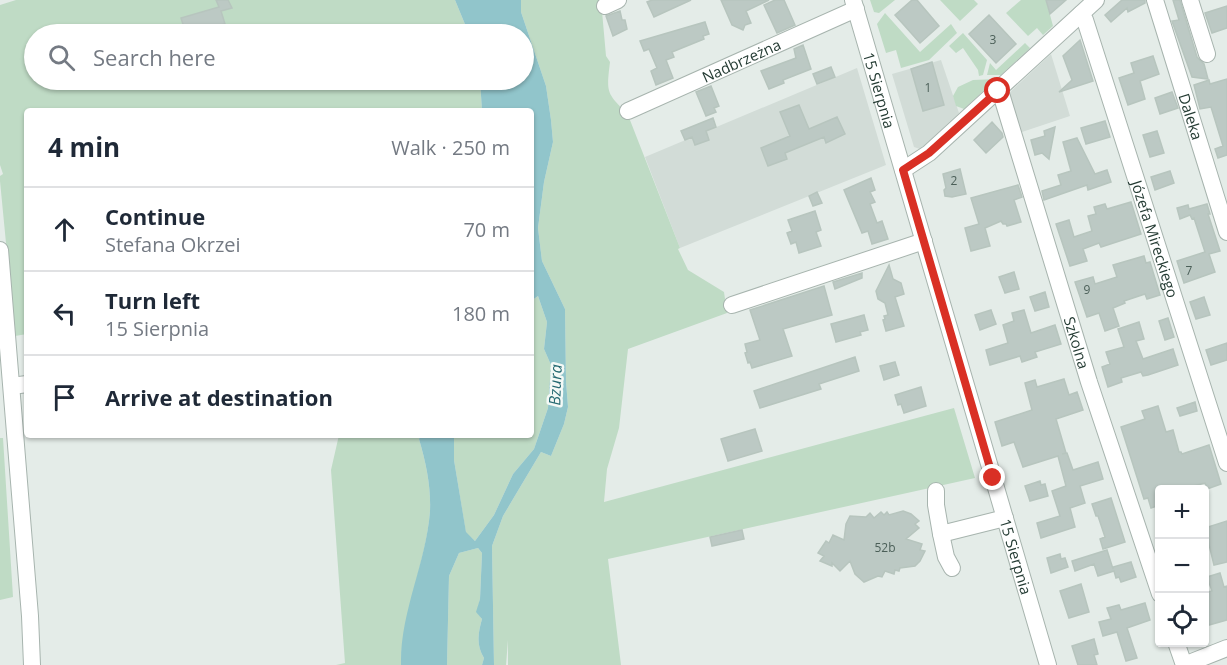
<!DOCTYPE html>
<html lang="en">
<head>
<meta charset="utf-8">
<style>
  :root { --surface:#fff; --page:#f6f6f7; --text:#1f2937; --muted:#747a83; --line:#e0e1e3 }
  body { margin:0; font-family:"Open Sans",sans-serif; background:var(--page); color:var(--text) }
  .controls { position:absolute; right:18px; bottom:18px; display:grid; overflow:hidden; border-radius:6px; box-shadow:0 2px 4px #0004 }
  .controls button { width:54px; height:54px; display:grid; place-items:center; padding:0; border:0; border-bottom:2px solid var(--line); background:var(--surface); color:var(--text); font:30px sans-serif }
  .stop { position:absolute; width:18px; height:18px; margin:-14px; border:4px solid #d93025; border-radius:50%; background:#fff }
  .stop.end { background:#d93025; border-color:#fff; box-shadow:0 2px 6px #0008 }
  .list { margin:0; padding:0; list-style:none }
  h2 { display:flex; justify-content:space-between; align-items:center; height:78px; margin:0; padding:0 24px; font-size:26px }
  h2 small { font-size:20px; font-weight:400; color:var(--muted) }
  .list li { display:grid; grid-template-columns:39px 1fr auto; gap:18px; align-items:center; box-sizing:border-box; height:84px; padding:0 24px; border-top:2px solid var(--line) }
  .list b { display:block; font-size:22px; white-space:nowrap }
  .list p { margin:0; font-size:20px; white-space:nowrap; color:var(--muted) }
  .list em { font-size:20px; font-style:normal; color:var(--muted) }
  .icon { flex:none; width:33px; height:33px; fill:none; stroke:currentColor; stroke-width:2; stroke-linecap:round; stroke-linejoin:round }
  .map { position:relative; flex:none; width:1227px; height:665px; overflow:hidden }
  .search { position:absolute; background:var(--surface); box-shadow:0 2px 4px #0004; left:24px; top:24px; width:510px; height:66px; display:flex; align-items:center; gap:15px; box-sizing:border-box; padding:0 21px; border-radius:33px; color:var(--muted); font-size:22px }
  .panel { position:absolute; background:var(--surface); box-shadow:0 2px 4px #0004; left:24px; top:108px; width:510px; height:330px; border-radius:6px }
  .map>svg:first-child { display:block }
  .built { fill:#d2dcd7 }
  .green { fill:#bfdbc5 }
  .water { fill:#91c5cb }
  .building { fill:#bcc9c4; stroke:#b7c5be; stroke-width:1.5 }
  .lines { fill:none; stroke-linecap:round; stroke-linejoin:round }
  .minor-casing { stroke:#a7b4ae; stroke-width:18 }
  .minor { stroke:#fff; stroke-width:16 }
  .route { stroke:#d93025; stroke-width:8 }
  .labels { text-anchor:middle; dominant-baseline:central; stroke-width:5; stroke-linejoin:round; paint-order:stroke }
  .number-label { font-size:12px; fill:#4b5f58 }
  .street-label { font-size:15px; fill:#253c34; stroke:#f4f9f6 }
  .water-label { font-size:16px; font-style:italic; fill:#256972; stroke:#f4f9f6 }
</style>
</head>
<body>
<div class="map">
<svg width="1227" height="665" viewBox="0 0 1227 665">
  <rect width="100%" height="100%" fill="#e4ece8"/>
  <path class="built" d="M1051 54 1070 116 1019 133 1007 95Z
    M941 60 959 113 920 149 914 147 892 74Z
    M857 68 886 165 680 248 645 157Z"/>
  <path class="green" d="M16 0H455L469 34H34V80H480L482 111H27V334L15 336 0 181V176L3 174 0 165V5Z
    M521 0H601L606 56 610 62C606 95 607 92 628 115L680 248 678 249 688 270 724 292 727 313 628 349 619 428 607 469 604 502 954 408 975 478 608 559 621 665H508V640L506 665H494L492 546 503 516 541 452 551 456 564 424 568 407 566 381 565 309 542 261 538 228 544 182 553 142 551 120 546 86 521 12Z
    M870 0H895L879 13 874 12Z
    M940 0H974L978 4 960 21Z
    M1021 0H1046L1053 26 1043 35 1037 28 1028 36 1006 13Z
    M885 13 920 52 951 24 957 33 929 60 901 68 896 50 886 53 877 24Z
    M963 33 987 60 983 75 979 76 978 70 963 48 956 53 949 46Z
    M1025 43 1030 48 1001 75H987L990 63 996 70Z
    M996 79 964 109 956 106 953 96 958 87 973 80Z
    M538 296 547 322 544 349 551 365 548 408 534 449 513 474 494 515 475 541 466 533 454 460V435H531V301Z
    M339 435H421L419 439C426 463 431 486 430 511 426 564 402 612 401 665H336L345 663 331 470Z
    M0 438H3L13 597 0 600Z
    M478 548 482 553 480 599 477 612 482 619C478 633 476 645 484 658L482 665H447L449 576 459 553Z"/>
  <path class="water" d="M455 0H521V12L546 86 551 120 553 142 544 182 538 228 542 261 565 309 566 381 568 407 564 424 551 456 541 452 503 516 492 546 494 665H482L484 658C476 645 478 633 482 619L476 612 480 599 482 553 478 548 459 553 449 576 447 665H401C400 612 426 564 430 511 431 486 426 463 419 439L421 435H454V460L466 532 475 541 494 515 513 474 534 449 548 408 551 365 544 349 547 322 538 296 531 301V111H482L480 80H524V34H469Z"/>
  <path class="building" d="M216 0H228L232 8 221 11 225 24 186 34 181 18 219 7Z
    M652 0H691L654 17 647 2Z
    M721 0H769L746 11 751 23 745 25 743 30 732 25Z
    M775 0H784L795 25 777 33 764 5Z
    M912 0H917L939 26 920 43 895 15Z
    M1046 0H1066L1050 14Z
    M1122 0H1145V3L1128 12 1127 8 1111 22 1105 15Z
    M1173 0H1180L1197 57 1204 64 1208 79 1192 77 1172 21 1179 20Z
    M1227 6V28L1212 33 1205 13Z
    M620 11 622 20H625L627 29 613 36 606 16Z
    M989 15 1016 44 996 63 969 34Z
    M705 22 709 34 703 36 704 39 672 52 674 57 666 60 673 78 656 85 651 71 657 68 649 49 644 51 640 41Z
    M1080 40 1093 81 1059 92 1072 80 1063 56Z
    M803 45 811 69 783 80 784 83 769 89 761 71 796 58 794 49Z
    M1153 56 1159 74 1140 81 1145 99 1128 105 1119 78 1134 73 1131 63Z
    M932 62 944 105 923 111 911 69Z
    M831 67 835 77 817 84 813 74Z
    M1227 79V155L1218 158 1215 149 1223 146 1211 107 1200 109 1194 85 1209 80 1210 84Z
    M711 86 719 106 714 108 716 112 706 116 696 92Z
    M1172 92 1178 108 1160 114 1155 98Z
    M799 105 809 129 837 117 845 134 826 143 824 137 785 153 787 159 768 166 761 148 790 136 780 112Z
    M713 118 716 127 706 131 709 140 695 145 692 137 685 140 681 131Z
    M1105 121 1110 137 1086 144 1081 128Z
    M992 122 1002 133 1003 137 986 153 974 140Z
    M1055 127 1049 159 1042 153 1035 155 1031 140 1045 136 1044 131Z
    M1157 131 1164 153 1150 157 1143 135Z
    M1077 138 1095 174 1107 170 1111 182 1088 190 1087 185 1044 200 1042 191 1061 185 1058 175 1071 171 1063 142Z
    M960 169 966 194 952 197 945 196 944 190 946 188 943 174Z
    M1170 171 1174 183 1155 190 1151 177Z
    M871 178 875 190 870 192 875 202 870 204 877 223 882 221 888 239 872 244 868 231 862 233 844 190Z
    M1018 185 1022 197 1014 200 1021 222 1007 226 1006 224H1003L1001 221 985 228 990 246 971 251 965 228 979 224 971 198Z
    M817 192 822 203 813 206 809 196Z
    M1131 202 1141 234 1101 247 1099 243 1083 249 1087 261 1070 266 1056 224 1069 220 1074 237 1092 231 1088 216 1096 214 1094 207 1105 204 1107 209Z
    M1207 204 1210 214H1208L1220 251 1209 254 1215 272 1184 283 1177 261 1205 252 1194 218 1192 219 1190 215 1180 219 1177 208 1188 205 1189 209Z
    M815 211 821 230 816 232 821 246 799 253 796 242 791 244 787 233 792 231 788 220Z
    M1144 256 1146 263 1150 262 1160 295 1147 299 1145 294 1124 301 1125 303 1113 308 1119 326 1105 331 1099 313 1087 317 1075 282 1093 277 1095 284 1117 277 1113 265Z
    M889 265 893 279 901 283 904 294 895 297 904 326 886 331 883 320 885 319 884 316 888 315 885 303 878 299 876 291Z
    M1014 272 1019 289 1005 293 999 277Z
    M862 273V278L835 289 833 282Z
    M824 286 832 315 783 329 792 356 752 368 750 362 748 363 745 353 747 352 745 344 760 340 750 310Z
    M1045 292 1049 307 1035 311 1030 297Z
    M1204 297 1210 315 1196 319 1190 302Z
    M991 310 996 324 980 330 975 315Z
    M1024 310 1031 333 1055 325 1061 344 1035 352 1037 357 1022 362 1020 356 990 365 986 350 1008 343 1003 325 1014 321 1012 313Z
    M864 315 868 330 860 332 861 335 836 342 831 324Z
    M1168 318 1174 337 1165 340 1159 321Z
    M1139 322 1144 339 1136 341 1143 359 1173 349 1178 365 1148 375 1143 376 1141 372 1121 378 1122 382 1108 387 1102 367 1110 364 1106 352 1124 347 1118 329Z
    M1227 343V360L1211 365 1206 350Z
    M855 357 859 371 819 384 821 389 760 408 754 391Z
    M895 362 899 375 884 380 880 366Z
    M1064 379 1069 395 1077 392 1083 410 1056 419 1066 453 1062 454 1067 453 1073 470 1098 462 1103 479 1080 486 1085 503 1070 508 1075 527 1041 538 1037 523 1060 516 1052 491 1066 486 1058 456 1023 467 1014 442 1002 446 995 422 1032 410 1025 383 1035 380 1037 387Z
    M921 387 926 406 904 413 901 404 898 405 895 395Z
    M1195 402 1197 411 1180 416 1177 408Z
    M1158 406 1166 432 1173 430 1179 452H1181L1182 454 1209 445 1221 484 1207 489 1205 483 1182 489H1160V505L1151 508 1148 498 1144 499 1121 427 1145 419 1142 411Z
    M755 429 762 451 728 461 721 439Z
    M1040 481 1041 485 1045 484 1048 496 1030 501 1025 486Z
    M1111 498 1125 542 1103 549 1100 539 1105 537 1098 516H1096L1092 504Z
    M903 511 911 514 919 521 915 524 919 528 906 539 922 544 920 550 925 551 920 561 915 566 900 568 899 571 895 570 894 574 885 571 882 577 878 576 864 582 855 574 850 561 840 571 832 563V566L820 561 824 556 818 553 826 541 829 543 833 535 844 540 846 524 850 516 866 517 870 513 874 518 881 512 884 515 887 512 889 515Z
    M1227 521V562L1214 565 1205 528Z
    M742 530 744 539 712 546 710 537Z
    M1107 550 1113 569V567L1131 562 1136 577 1121 582 1119 577 1116 578 1114 571 1098 576 1094 564 1075 571 1072 561Z
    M1060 554 1061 559 1065 558 1068 567 1051 573 1047 558Z
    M1220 573 1224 587 1227 586V620L1209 625 1204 612V593L1212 591 1207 577Z
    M1081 584 1089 612 1069 618 1060 591Z
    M1145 603 1150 620 1127 628 1137 658 1126 661 1117 632 1103 636 1099 622 1111 619 1107 608 1119 605 1121 610Z
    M1094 639 1098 654 1094 655 1097 665H1078L1072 646Z"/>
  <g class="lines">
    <g class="minor-casing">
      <g id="minor">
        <path id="s1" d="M853 0 1048 665"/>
        <path id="s2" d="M1155 0 1227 232"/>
        <path d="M1190 0 1207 54"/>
        <path d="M605 6 618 0"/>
        <path id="s3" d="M1081 14 1085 20 1227 463"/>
        <path id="s4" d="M998 91 1002 97 1089 382 1160 594"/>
        <path id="s5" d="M628 111 856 9"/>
        <path d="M903 170 929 153 1096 0"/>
        <path d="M0 250 30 616 32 665"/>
        <path d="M732 305 924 241"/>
        <path d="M12 386 27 384"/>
        <path d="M936 491V505L941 534 1005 518"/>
        <path d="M941 534 946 557 952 568"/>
        <path d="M1176 642 1184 665"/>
        <path d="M1184 665 1227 648"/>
      </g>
    </g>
    <use href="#minor" class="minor"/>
  </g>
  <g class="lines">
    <path class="route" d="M993 478 903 170 929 153 998 91"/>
  </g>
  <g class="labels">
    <g class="number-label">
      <text x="993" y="39">3</text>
      <text x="928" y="87">1</text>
      <text x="954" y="180">2</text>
      <text x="1189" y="270">7</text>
      <text x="1087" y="289">9</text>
      <text x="885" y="547">52b</text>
    </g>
    <g class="street-label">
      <text stroke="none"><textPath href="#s5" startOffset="124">Nadbrzeżna</textPath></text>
      <text stroke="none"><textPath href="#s1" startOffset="94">15 Sierpnia</textPath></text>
      <text stroke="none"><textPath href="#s2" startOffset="122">Daleka</textPath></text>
      <text stroke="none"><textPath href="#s3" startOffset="237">Józefa Mireckiego</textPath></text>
      <text stroke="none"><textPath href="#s4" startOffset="264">Szkolna</textPath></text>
      <text stroke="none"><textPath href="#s1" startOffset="580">15 Sierpnia</textPath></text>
    </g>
    <g class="water-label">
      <text transform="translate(555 385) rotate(-88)">Bzura</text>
    </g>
  </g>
</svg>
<div class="controls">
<button>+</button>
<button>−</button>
<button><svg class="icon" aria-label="locate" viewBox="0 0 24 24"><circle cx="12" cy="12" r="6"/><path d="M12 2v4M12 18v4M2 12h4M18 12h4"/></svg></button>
</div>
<div class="stop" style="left:998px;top:91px"></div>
<div class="stop end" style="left:993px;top:478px"></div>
<div class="search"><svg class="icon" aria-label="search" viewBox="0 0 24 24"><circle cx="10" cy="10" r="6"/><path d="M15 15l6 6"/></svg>Search here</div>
<section class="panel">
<h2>4 min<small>Walk · 250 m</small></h2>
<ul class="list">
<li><svg class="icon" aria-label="ahead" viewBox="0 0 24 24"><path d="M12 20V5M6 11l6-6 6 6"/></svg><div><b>Continue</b><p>Stefana Okrzei</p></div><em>70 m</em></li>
<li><svg class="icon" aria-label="left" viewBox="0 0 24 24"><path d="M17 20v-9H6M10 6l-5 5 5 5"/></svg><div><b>Turn left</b><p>15 Sierpnia</p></div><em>180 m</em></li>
<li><svg class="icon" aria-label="arrive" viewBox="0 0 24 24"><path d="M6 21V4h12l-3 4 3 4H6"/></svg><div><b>Arrive at destination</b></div></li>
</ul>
</section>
</div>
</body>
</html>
